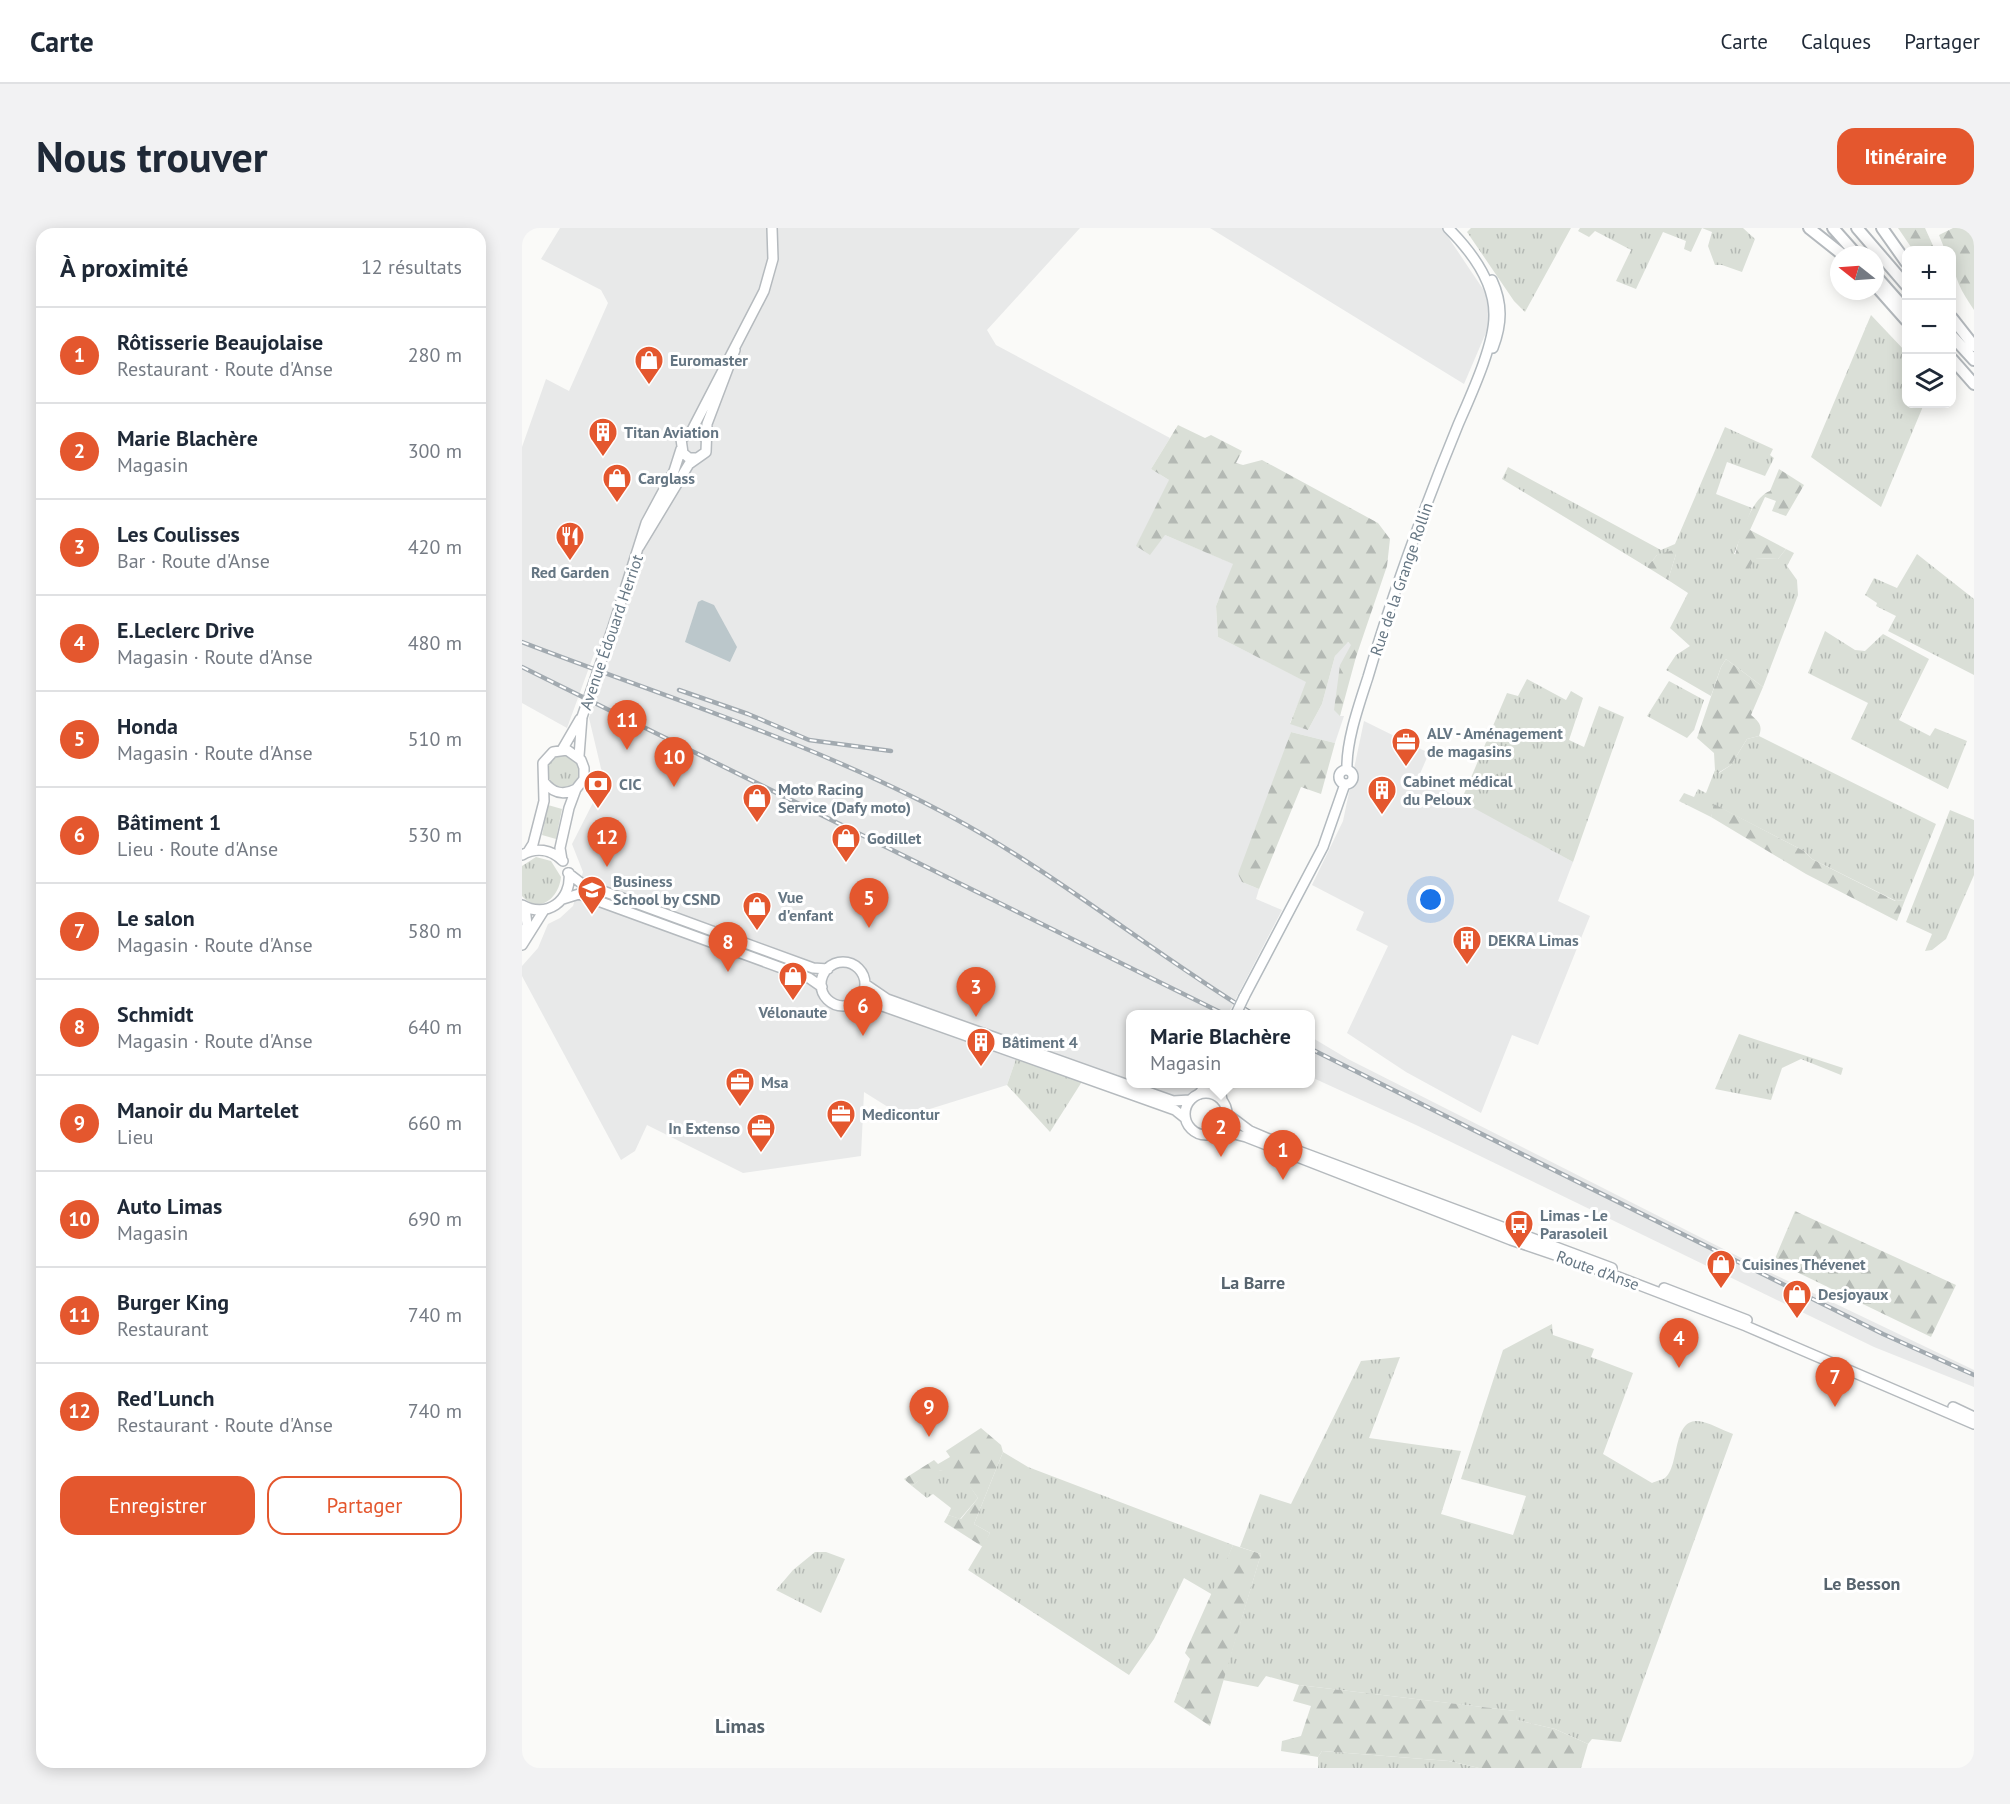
<!DOCTYPE html>
<html lang="fr">
<head>
<meta charset="utf-8">
<style>
  :root { --surface:#fff; --page:#f2f2f3; --text:#1f2937; --muted:#747a83; --line:#e0e1e3; --accent:#e4572e }
  body { margin:0; font-family:"PT Sans",sans-serif; background:var(--page); color:var(--text) }
  .controls { position:absolute; right:18px; top:18px; display:grid; overflow:hidden; border-radius:12px; box-shadow:0 3px 15px #0003 }
  .controls button { width:54px; height:54px; display:grid; place-items:center; padding:0; border:0; border-bottom:2px solid var(--line); background:var(--surface); color:var(--text); font:30px sans-serif }
  .compass { position:absolute; left:1308px; top:18px; width:54px; height:54px; border-radius:50%; background:var(--surface); box-shadow:0 3px 15px #0003; rotate:287deg }
  .you { position:absolute; left:909px; top:672px; width:21px; height:21px; margin:-15px; border:4px solid #fff; border-radius:50%; background:#1a73e8; box-shadow:0 0 0 9px #1a73e833 }
  .badge { display:grid; place-items:center; width:39px; height:39px; border-radius:50%; background:var(--accent); color:#fff; font-size:20px; font-weight:700 }
  .pin { position:absolute; translate:-50% -50px; filter:drop-shadow(0 2px 3px #0008) }
  .pin::after { content:''; position:absolute; top:32px; width:21px; height:18px; background:inherit; clip-path:polygon(0 0,100% 0,50% 100%) }
  .popup { position:absolute; left:604px; top:782px; width:189px; height:78px; box-sizing:border-box; display:grid; place-content:center; border-radius:12px; background:var(--surface); filter:drop-shadow(0 2px 4px #0005); font-size:20px; white-space:nowrap; color:var(--muted) }
  .popup b { font-size:22px; color:var(--text) }
  .popup::after { content:''; position:absolute; left:50%; top:100%; margin-left:-12px; border:12px solid transparent; border-top-color:var(--surface) }
  .list { margin:0; padding:0; list-style:none }
  h2 { display:flex; justify-content:space-between; align-items:center; height:78px; margin:0; padding:0 24px; font-size:26px }
  h2 small { font-size:20px; font-weight:400; color:var(--muted) }
  .list li { display:grid; grid-template-columns:39px 1fr auto; gap:18px; align-items:center; box-sizing:border-box; height:96px; padding:0 24px; border-top:2px solid var(--line) }
  .list b { display:block; font-size:22px; white-space:nowrap }
  .list p { margin:0; font-size:20px; white-space:nowrap; color:var(--muted) }
  .list em { font-size:20px; font-style:normal; color:var(--muted) }
  .actions { display:flex; gap:12px; padding:18px 24px }
  .actions a { flex:1; padding:14px 0; border:2px solid var(--accent); border-radius:18px; text-align:center; font-size:21px; color:var(--accent) }
  .actions .main { background:var(--accent); color:#fff }
  .icon { flex:none; width:33px; height:33px; fill:none; stroke:currentColor; stroke-width:2; stroke-linecap:round; stroke-linejoin:round }
  .map { position:relative; flex:none; width:1452px; height:1540px; overflow:hidden; border-radius:18px }
  header { display:flex; align-items:center; gap:36px; box-sizing:border-box; height:84px; padding:0 30px; background:var(--surface); border-bottom:2px solid var(--line) }
  header strong { font-size:28px }
  nav { display:flex; gap:33px; margin-inline-start:auto; font-size:21px }
  .intro { display:flex; align-items:center; justify-content:space-between; box-sizing:border-box; height:144px; padding:0 36px }
  h1 { margin:0; font-size:42px }
  .button { padding:15px 27px; border-radius:18px; background:var(--accent); color:#fff; font-size:21px; font-weight:700 }
  main { display:flex; gap:36px; padding:0 36px }
  aside { flex:1; background:var(--surface); border-radius:18px; box-shadow:0 3px 15px #0003 }
  .map>svg:first-child { display:block }
  .built { fill:#e8e9e9 }
  .grass { fill:url(#grass-tufts) }
  .forest { fill:url(#forest-firs) }
  .water { fill:#bbc7cb }
  .lines { fill:none; stroke-linecap:round; stroke-linejoin:round }
  .secondary-casing { stroke:#b3babf; stroke-width:12 }
  .primary-casing { stroke:#b5babe; stroke-width:12 }
  .highway-casing { stroke:#b4b9bd; stroke-width:14 }
  .secondary { stroke:#fff; stroke-width:9 }
  .primary { stroke:#fff; stroke-width:9 }
  .highway { stroke:#fff; stroke-width:10 }
  .rail-casing { stroke:#a2aab0; stroke-width:4.5 }
  .rail { stroke:#fff; stroke-width:2; stroke-dasharray:7; stroke-linecap:butt }
  .secondary-bridge-casing { stroke:#b3babf; stroke-width:12; stroke-linecap:butt }
  .primary-bridge-casing { stroke:#b5babe; stroke-width:12; stroke-linecap:butt }
  .secondary-bridge { stroke:#fff; stroke-width:9 }
  .primary-bridge { stroke:#fff; stroke-width:9 }
  .labels { text-anchor:middle; dominant-baseline:central; stroke-width:6; stroke-linejoin:round; paint-order:stroke }
  .poi-label { font-size:16px; font-weight:bold; fill:#657683; stroke:#fff; text-anchor:start }
  .street-label { font-size:16px; fill:#657683; stroke:#fff }
  .neighbourhood-label { font-size:18px; font-weight:bold; fill:#57646e; stroke:#fff }
  .quarter-label { font-size:20px; font-weight:bold; fill:#57646e; stroke:#fff }
</style>
</head>
<body>
<header>
<strong>Carte</strong>
<nav><a>Carte</a><a>Calques</a><a>Partager</a></nav>
</header>
<div class="intro"><h1>Nous trouver</h1><a class="button">Itinéraire</a></div>
<main>
<aside>
<h2>À proximité<small>12 résultats</small></h2>
<ul class="list">
<li><span class="badge">1</span><div><b>Rôtisserie Beaujolaise</b><p>Restaurant · Route d'Anse</p></div><em>280 m</em></li>
<li><span class="badge">2</span><div><b>Marie Blachère</b><p>Magasin</p></div><em>300 m</em></li>
<li><span class="badge">3</span><div><b>Les Coulisses</b><p>Bar · Route d'Anse</p></div><em>420 m</em></li>
<li><span class="badge">4</span><div><b>E.Leclerc Drive</b><p>Magasin · Route d'Anse</p></div><em>480 m</em></li>
<li><span class="badge">5</span><div><b>Honda</b><p>Magasin · Route d'Anse</p></div><em>510 m</em></li>
<li><span class="badge">6</span><div><b>Bâtiment 1</b><p>Lieu · Route d'Anse</p></div><em>530 m</em></li>
<li><span class="badge">7</span><div><b>Le salon</b><p>Magasin · Route d'Anse</p></div><em>580 m</em></li>
<li><span class="badge">8</span><div><b>Schmidt</b><p>Magasin · Route d'Anse</p></div><em>640 m</em></li>
<li><span class="badge">9</span><div><b>Manoir du Martelet</b><p>Lieu</p></div><em>660 m</em></li>
<li><span class="badge">10</span><div><b>Auto Limas</b><p>Magasin</p></div><em>690 m</em></li>
<li><span class="badge">11</span><div><b>Burger King</b><p>Restaurant</p></div><em>740 m</em></li>
<li><span class="badge">12</span><div><b>Red'Lunch</b><p>Restaurant · Route d'Anse</p></div><em>740 m</em></li>
</ul>
<div class="actions"><a class="main">Enregistrer</a><a>Partager</a></div>
</aside>
<div class="map">
<svg width="1452" height="1540" viewBox="0 0 1452 1540">
  <defs>
    <pattern id="grass-tufts" width="24" height="20" patternUnits="userSpaceOnUse" patternTransform="scale(1.5)"><rect width="24" height="20" fill="#dadfd7"/><path d="M3 7l-1-3M5 7V3M7 7l1-3M15 17l-1-3M17 17v-4M19 17l1-3" fill="none" stroke="#b4b9b4"/></pattern>
    <pattern id="forest-firs" width="22" height="20" patternUnits="userSpaceOnUse" patternTransform="scale(1.5)"><rect width="22" height="20" fill="#dadfd7"/><path d="M5 1l3.5 6h-7zM16 11l3.5 6h-7z" fill="#b4b9b4"/></pattern>
  </defs>
  <rect width="100%" height="100%" fill="#fafaf8"/>
  <path class="built" d="M38 0H558L465 102 474 117 648 210 629 241 647 252 643 307 712 336 694 378 696 409 785 454 768 495 786 502 800 476 813 428 821 416 825 414 830 417 818 488H822L813 515 769 504 720 654 737 661 734 671 760 682 706 786H609V856H683L677 866 668 872 651 873 355 766 352 774 495 828 485 857 382 889 342 864 339 928 221 945 125 897 113 923 99 932 0 748V738L16 720 26 696 38 690 51 678 61 644 50 616 82 553 67 490 87 433 72 426 45 500 0 475V219L24 151 47 163 86 75 79 62 19 31Z
    M688 0H920L963 64 968 82 966 100 942 156Z
    M842 493 907 525 897 548 1051 634 1036 673 1068 688 1016 817 990 807 959 885 884 844 825 805 866 718 834 702 842 684 790 657 821 593Z
    M789 809 826 831 1245 1043 1452 1142V1159L1352 1119 894 897 789 849Z"/>
  <path class="grass" d="M949 0H1049L1003 84 992 73 945 4Z
    M1058 0H1221L1233 11 1220 44 1200 37H1193L1186 18 1190 4 1180 0 1169 24 1162 21 1164 13 1141 4 1114 61 1094 53 1109 22 1073 3 1067 9 1056 3Z
    M1349 87 1384 124V176H1402L1359 279 1289 229Z
    M1203 199 1251 221 1248 227 1252 230 1243 248 1205 234 1194 266 1230 280 1212 326 1233 330 1256 331 1264 321 1272 325 1265 338 1275 352 1276 367 1241 459 1204 431 1199 439 1189 468 1144 442 1154 427 1168 418 1148 400 1166 365 1146 352 1154 326 1135 327 1125 339 980 251 986 239 1139 322 1153 316Z
    M1395 326 1452 371V447L1366 403 1374 388 1354 378 1355 375 1343 367 1352 350 1375 360Z
    M1303 403 1333 422 1343 423 1361 406 1407 431 1377 492 1408 508 1413 500 1445 513 1426 561 1329 511 1346 475 1286 445Z
    M1005 451 1044 472 1049 463 1061 470 1047 512 1062 519 1077 478 1102 489 1051 634 939 573 985 465 996 468Z
    M1147 453 1182 472 1172 502 1165 510 1125 488Z
    M1237 508 1414 596 1383 672 1374 673 1290 631 1282 623 1193 577 1189 589 1157 573 1162 565 1172 569 1176 561 1184 565 1193 542 1197 545 1209 537 1225 511Z
    M25 543a16 16 0 1 1 32 0a16 16 0 1 1-32 0Z
    M26 577 40 581 34 611 20 607Z
    M1428 582 1452 592V647L1424 711 1410 722 1403 723 1410 706 1384 694Z
    M14 629 29 633 39 649C37 670 17 687 0 668V638Z
    M61 660 288 743 286 746Z
    M1217 806 1321 840 1319 847 1279 831 1260 840 1249 872 1193 861Z
    M495 828 561 852 528 904 485 857Z
    M1030 1096 1031 1107 1072 1121 1069 1129 1111 1145 1081 1226 1130 1255C1134 1253 1140 1252 1143 1250 1158 1238 1150 1191 1176 1193 1187 1194 1200 1202 1211 1206L1099 1514 1070 1511 1066 1516 1033 1501 995 1492 993 1483 777 1457 744 1448 736 1459 701 1452 739 1326 718 1319 738 1266 769 1276 839 1133 878 1129 847 1210 939 1223 919 1286 991 1307 1004 1268 939 1251 981 1122Z
    M481 1224 506 1239 711 1317 691 1367 662 1350 632 1411 607 1447 446 1342 468 1305 452 1296Z
    M428 1241 441 1248 456 1270 438 1291 426 1287 429 1280 411 1266 405 1270 390 1258 407 1244Z
    M293 1324H304L323 1331 299 1385 254 1362 271 1342Z
    M800 1523 927 1533 957 1540H796V1529Z"/>
  <path class="forest" d="M1376 0H1403L1413 22H1391Z
    M1431 0H1452V82C1439 63 1430 47 1430 22H1423L1417 7Z
    M656 197 683 210 689 207 720 223 714 235 721 237 740 232 856 295 868 311 865 338 834 429 818 488 812 482 818 437 829 417 826 414 813 428 800 476 786 502 768 496 784 454 696 409 694 378 711 336 643 307 628 327 614 318 647 252 629 241Z
    M1257 241 1282 257 1264 288 1250 283 1254 273 1243 269 1228 302 1264 321 1256 331 1233 330 1224 346 1212 339C1212 319 1229 269 1248 263Z
    M1151 322 1154 326 1146 352 1125 339 1135 327Z
    M1204 431 1241 459 1229 487C1237 494 1241 497 1237 508L1225 511 1209 537 1196 545 1193 542 1192 525 1175 510 1199 439Z
    M769 504 813 515 799 566 779 559 737 661 720 654 716 646Z
    M1192 576 1282 623 1290 631 1373 673 1383 672 1375 693 1284 646 1189 589Z
    M1273 983 1434 1057 1409 1109 1252 1033Z
    M459 1200 479 1217 481 1224 452 1296 468 1305 461 1319 422 1294 426 1287 439 1291 456 1270C435 1238 421 1233 390 1258L382 1251 412 1232 416 1236 428 1229 424 1223Z
    M711 1317 739 1326 688 1498 652 1474 668 1431 663 1425Z
    M777 1457 994 1483 995 1492 1033 1501 1066 1516 1059 1540H957L927 1533 800 1523 796 1529 759 1523 760 1513 779 1508 789 1478 771 1473Z"/>
  <path class="water" d="M180 372 192 377 215 419 208 434 163 414 176 374Z"/>
  <g class="lines">
    <g class="secondary-casing">
      <path id="secondary" d="M970 52C981 76 980 96 971 120
        M825 542C824 513 837 477 846 449 871 364 902 280 936 197 948 169 973 116 972 86 972 53 948 22 926 0
        M817 549a7 7 0 1 1 14 0a7 7 0 1 1-14 0Z
        M722 769 801 619 823 556
        M697 856 700 872
        M677 866 685 856"/>
    </g>
    <g class="primary-casing">
      <path id="primary" d="M169 204 242 63 251 31 250 0
        M175 230H167L161 225 159 211 169 204H177L183 210
        M117 319 167 236 184 224 185 196 213 122
        M90 402 124 295 152 243 159 221
        M40 522 58 491
        M57 528 60 489
        M22 554C31 565 41 568 54 561
        M6 624 11 616 22 573 21 535 31 524 45 522 59 532 62 540V551L54 561 47 580 38 620 40 632
        M0 627C14 619 29 621 41 633
        M46 645 59 655 291 740 306 741
        M41 671 57 666 287 750 300 759
        M0 677C24 691 50 673 47 645
        M0 710 5 697 3 679
        M0 717 22 682
        M299 756a22 22 0 1 1 44 0a22 22 0 1 1-44 0Z
        M343 756 365 771 651 873 668 872
        M334 773 352 775 653 882 663 890
        M663 886a21 21 0 1 1 42 0a21 21 0 1 1-42 0Z
        M704 885 728 903 766 919 1090 1040
        M696 902 724 909 989 1012 1086 1045 1224 1098 1452 1196
        M1142 1060 1225 1092
        M1431 1179 1452 1189"/>
    </g>
    <g class="highway-casing">
      <path id="highway" d="M1287 0 1321 27
        M1311 0 1335 27
        M1335 0 1384 57
        M1360 0 1384 34
        M1353 47 1384 82
        M1353 57 1384 92
        M1430 90 1452 118
        M1430 108 1452 132
        M1430 131 1452 156"/>
    </g>
    <use href="#secondary" class="secondary"/>
    <use href="#primary" class="primary"/>
    <use href="#highway" class="highway"/>
    <g class="rail-casing">
      <path id="rail" d="M0 414C143 469 292 515 428 588 534 645 628 723 731 786
        M0 439 702 786
        M157 462 226 486 287 512 369 523
        M789 821 1361 1106 1452 1147"/>
    </g>
    <use href="#rail" class="rail"/>
    <g class="secondary-bridge-casing">
      <path id="secondary-bridge" d="M714 786 722 769"/>
    </g>
    <g class="primary-bridge-casing">
      <path id="primary-bridge" d="M60 489 90 402"/>
    </g>
    <use href="#secondary-bridge" class="secondary-bridge"/>
    <use href="#primary-bridge" class="primary-bridge"/>
  </g>
  <defs>
    <g id="shop-pin" transform="scale(1.5)"><path d="M0 17L-7.5 6A9.5 9.5 0 1 1 7.5 6Z" fill="#e4572e" stroke="#fff"/><path d="M-5-2.5h2.3a2.7 3.5 0 0 1 5.4 0H5L5.5 6h-11ZM-1.5-2.5h3a1.5 2.3 0 0 0-3 0Z" fill="#fff"/></g>
    <g id="building-pin" transform="scale(1.5)"><path d="M0 17L-7.5 6A9.5 9.5 0 1 1 7.5 6Z" fill="#e4572e" stroke="#fff"/><path d="M-4-6H4V6H1V3H-1V6H-4ZM-2.5-4.3h1.7v1.8h-1.7ZM.8-4.3h1.7v1.8H.8ZM-2.5-1h1.7V.8h-1.7ZM.8-1h1.7V.8H.8Z" fill="#fff"/></g>
    <g id="restaurant-pin" transform="scale(1.5)"><path d="M0 17L-7.5 6A9.5 9.5 0 1 1 7.5 6Z" fill="#e4572e" stroke="#fff"/><path d="M-5-6h1v4h1v-4h1v4h1v-4h1v5L-1.5 .5V6h-2V.5L-5-1ZM5-6V6H3V1.5H1.5Q1.5-4 5-6Z" fill="#fff"/></g>
    <g id="office-pin" transform="scale(1.5)"><path d="M0 17L-7.5 6A9.5 9.5 0 1 1 7.5 6Z" fill="#e4572e" stroke="#fff"/><path d="M-6-3h4V-5.5h4V-3h4V5H-6ZM-1-4.5V-3h2v-1.5ZM-6 0V1H6V0Z" fill="#fff"/></g>
    <g id="bank-pin" transform="scale(1.5)"><path d="M0 17L-7.5 6A9.5 9.5 0 1 1 7.5 6Z" fill="#e4572e" stroke="#fff"/><path d="M-6-4H6V4H-6ZM0-2.3a2.3 2.3 0 1 0 0 4.6a2.3 2.3 0 1 0 0-4.6Z" fill="#fff"/></g>
    <g id="university-pin" transform="scale(1.5)"><path d="M0 17L-7.5 6A9.5 9.5 0 1 1 7.5 6Z" fill="#e4572e" stroke="#fff"/><path d="M0-5L7-2L0 1L-7-2ZM-4 1L0 2.5L4 1V4Q0 6-4 4Z" fill="#fff"/></g>
    <g id="bus-pin" transform="scale(1.5)"><path d="M0 17L-7.5 6A9.5 9.5 0 1 1 7.5 6Z" fill="#e4572e" stroke="#fff"/><path d="M-5-6H5V4H4V6H2V4H-2V6H-4V4H-5ZM-3.5-4V0h7V-4ZM-3.5 1.2v1.5H-2V1.2ZM2 1.2v1.5H3.5V1.2Z" fill="#fff"/></g>
  </defs>
  <g fill-rule="evenodd">
    <use href="#shop-pin" x="127" y="132"/>
    <use href="#building-pin" x="81" y="204"/>
    <use href="#shop-pin" x="95" y="250"/>
    <use href="#restaurant-pin" x="48" y="308"/>
    <use href="#office-pin" x="884" y="514"/>
    <use href="#bank-pin" x="76" y="556"/>
    <use href="#building-pin" x="860" y="562"/>
    <use href="#shop-pin" x="235" y="570"/>
    <use href="#shop-pin" x="324" y="610"/>
    <use href="#university-pin" x="70" y="662"/>
    <use href="#shop-pin" x="235" y="678"/>
    <use href="#building-pin" x="945" y="712"/>
    <use href="#shop-pin" x="271" y="748"/>
    <use href="#building-pin" x="459" y="814"/>
    <use href="#office-pin" x="218" y="854"/>
    <use href="#office-pin" x="319" y="886"/>
    <use href="#office-pin" x="239" y="900"/>
    <use href="#bus-pin" x="997" y="996"/>
    <use href="#shop-pin" x="1199" y="1036"/>
    <use href="#shop-pin" x="1275" y="1066"/>
  </g>
  <g class="labels">
    <g class="poi-label">
      <text x="148" y="132">Euromaster</text>
      <text x="102" y="204">Titan Aviation</text>
      <text x="116" y="250">Carglass</text>
      <text x="48" y="344" text-anchor="middle">Red Garden</text>
      <text x="905" y="505">ALV - Aménagement<tspan x="905" dy="18">de magasins</tspan></text>
      <text x="881" y="553">Cabinet médical<tspan x="881" dy="18">du Peloux</tspan></text>
      <text x="97" y="556">CIC</text>
      <text x="256" y="561">Moto Racing<tspan x="256" dy="18">Service (Dafy moto)</tspan></text>
      <text x="345" y="610">Godillet</text>
      <text x="91" y="653">Business<tspan x="91" dy="18">School by CSND</tspan></text>
      <text x="256" y="669">Vue<tspan x="256" dy="18">d'enfant</tspan></text>
      <text x="966" y="712">DEKRA Limas</text>
      <text x="271" y="784" text-anchor="middle">Vélonaute</text>
      <text x="480" y="814">Bâtiment 4</text>
      <text x="239" y="854">Msa</text>
      <text x="340" y="886">Medicontur</text>
      <text x="218" y="900" text-anchor="end">In Extenso</text>
      <text x="1018" y="987">Limas - Le<tspan x="1018" dy="18">Parasoleil</tspan></text>
      <text x="1220" y="1036">Cuisines Thévenet</text>
      <text x="1296" y="1066">Desjoyaux</text>
    </g>
    <g class="street-label">
      <text transform="translate(879 351) rotate(-71)">Rue de la Grange Rollin</text>
      <text transform="translate(89 404) rotate(-71)">Avenue Édouard Herriot</text>
      <text transform="translate(1076 1042) rotate(20)">Route d'Anse</text>
    </g>
    <g class="neighbourhood-label">
      <text x="731" y="1054">La Barre</text>
      <text x="1340" y="1355">Le Besson</text>
    </g>
    <g class="quarter-label">
      <text x="218" y="1498">Limas</text>
    </g>
  </g>
</svg>
<div class="controls">
<button>+</button>
<button>−</button>
<button><svg class="icon" aria-label="layers" viewBox="0 0 24 24"><path d="M12 4l9 5-9 5-9-5zM3 14l9 5 9-5"/></svg></button>
</div>
<svg class="compass" viewBox="-18 -18 36 36"><path d="M0-13l5 13h-10z" fill="#e53935"/><path d="M0 13l5-13h-10z" fill="#747a83"/></svg>
<div class="you"></div>
<div class="pin badge" style="left:761px;top:952px">1</div>
<div class="pin badge" style="left:699px;top:929px">2</div>
<div class="popup"><b>Marie Blachère</b>Magasin</div>
<div class="pin badge" style="left:454px;top:789px">3</div>
<div class="pin badge" style="left:1157px;top:1140px">4</div>
<div class="pin badge" style="left:347px;top:700px">5</div>
<div class="pin badge" style="left:341px;top:808px">6</div>
<div class="pin badge" style="left:1313px;top:1179px">7</div>
<div class="pin badge" style="left:206px;top:744px">8</div>
<div class="pin badge" style="left:407px;top:1209px">9</div>
<div class="pin badge" style="left:152px;top:559px">10</div>
<div class="pin badge" style="left:105px;top:522px">11</div>
<div class="pin badge" style="left:85px;top:639px">12</div>
</div>
</main>
</body>
</html>
